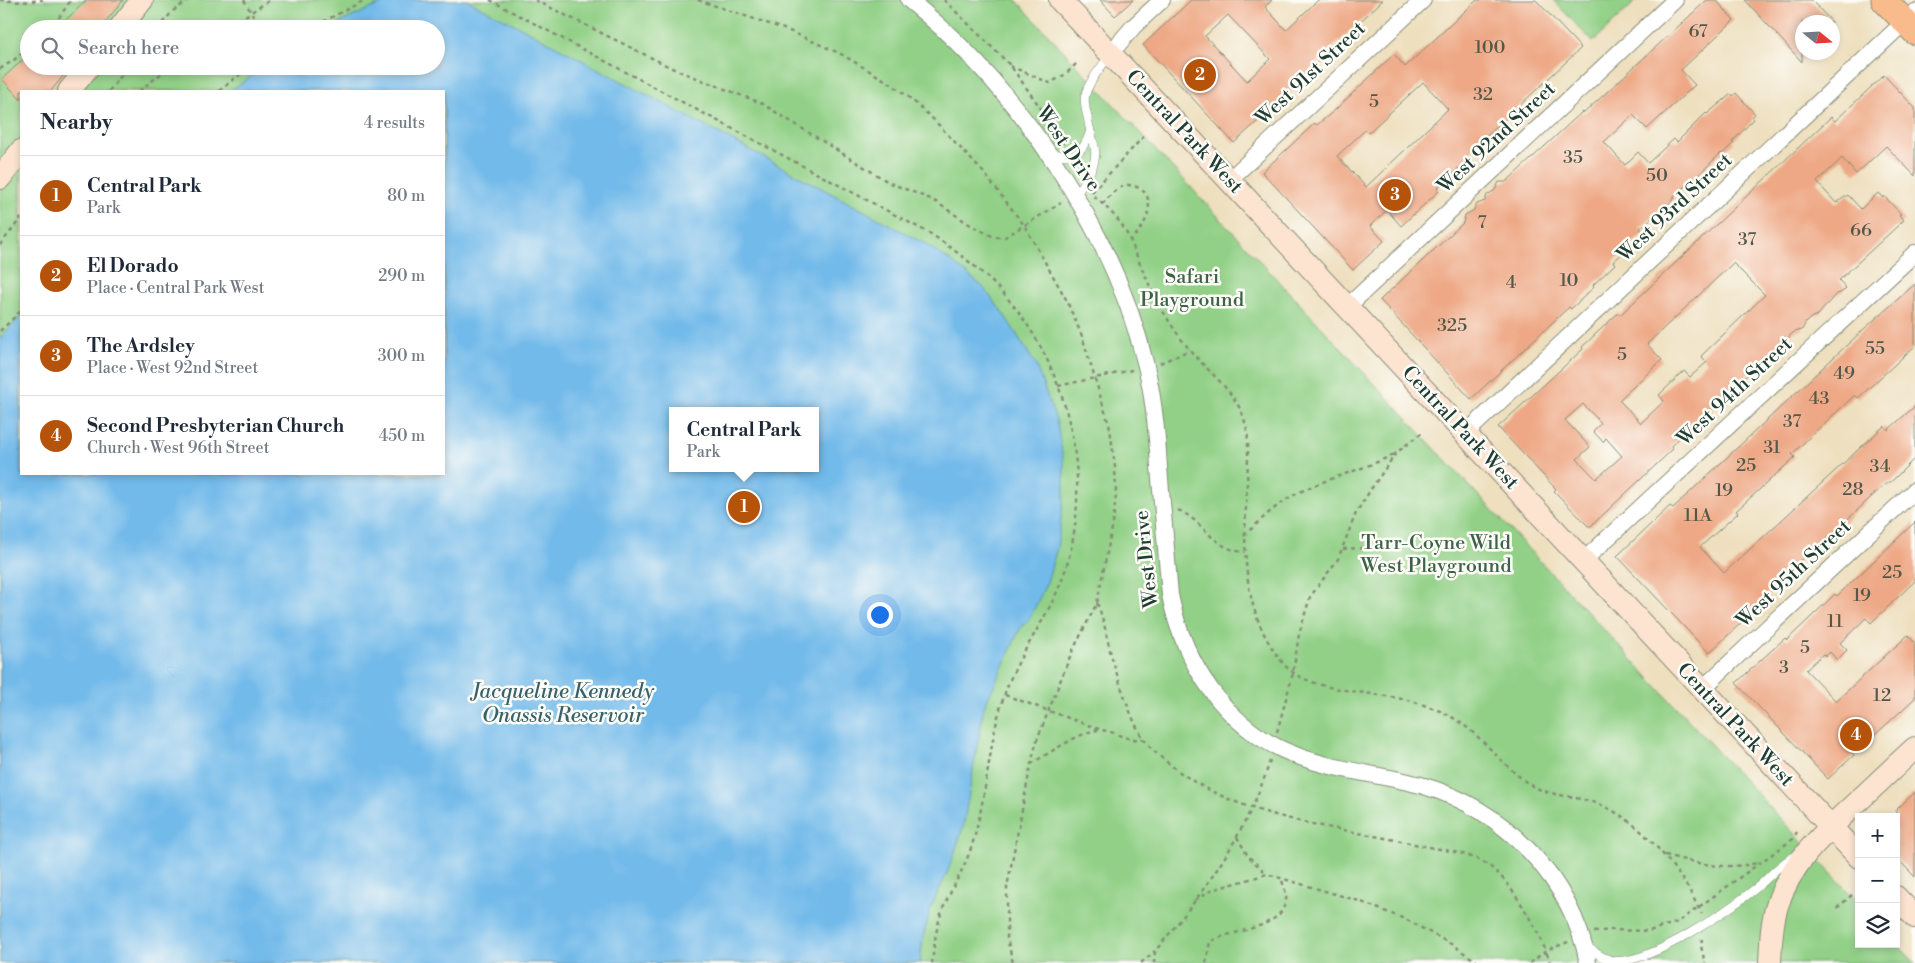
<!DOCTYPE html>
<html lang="en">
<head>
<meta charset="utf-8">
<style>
  :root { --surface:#fff; --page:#f6f6f7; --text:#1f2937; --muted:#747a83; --line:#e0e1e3; --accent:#b45309 }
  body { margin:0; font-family:"Libre Bodoni",serif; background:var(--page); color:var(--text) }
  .controls { position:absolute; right:15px; bottom:15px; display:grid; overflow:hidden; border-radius:0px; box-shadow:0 2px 8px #0003 }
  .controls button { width:45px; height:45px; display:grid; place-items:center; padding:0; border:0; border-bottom:1px solid var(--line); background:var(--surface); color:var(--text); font:25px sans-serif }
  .compass { position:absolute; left:1795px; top:15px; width:45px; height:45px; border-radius:50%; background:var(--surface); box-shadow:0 2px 8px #0003; rotate:108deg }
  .you { position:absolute; left:879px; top:614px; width:18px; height:18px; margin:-12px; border:4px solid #fff; border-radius:50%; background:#1a73e8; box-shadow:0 0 0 8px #1a73e833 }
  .badge { display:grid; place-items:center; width:32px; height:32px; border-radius:50%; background:var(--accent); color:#fff; font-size:16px; font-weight:700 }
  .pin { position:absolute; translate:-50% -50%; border:2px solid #fff; box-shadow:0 1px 5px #0006 }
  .popup { position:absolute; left:669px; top:407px; width:150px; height:65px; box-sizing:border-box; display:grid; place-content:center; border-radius:0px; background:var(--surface); filter:drop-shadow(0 1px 4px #0005); font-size:16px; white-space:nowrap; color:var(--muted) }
  .popup b { font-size:19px; color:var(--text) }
  .popup::after { content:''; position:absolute; left:50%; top:100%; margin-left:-10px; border:10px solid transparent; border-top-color:var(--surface) }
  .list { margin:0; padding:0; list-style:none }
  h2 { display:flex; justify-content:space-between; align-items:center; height:65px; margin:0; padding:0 20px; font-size:21px }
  h2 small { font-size:16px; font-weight:400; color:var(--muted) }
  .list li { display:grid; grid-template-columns:32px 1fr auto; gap:15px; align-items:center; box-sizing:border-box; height:80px; padding:0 20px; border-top:1px solid var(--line) }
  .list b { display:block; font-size:19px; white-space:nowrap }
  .list p { margin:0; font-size:16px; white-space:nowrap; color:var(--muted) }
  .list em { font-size:16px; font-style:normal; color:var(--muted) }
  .icon { flex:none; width:28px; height:28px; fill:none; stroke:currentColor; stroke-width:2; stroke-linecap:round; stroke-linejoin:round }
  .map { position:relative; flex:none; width:1915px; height:963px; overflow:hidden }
  .search { position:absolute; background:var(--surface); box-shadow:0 2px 8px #0003; left:20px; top:20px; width:425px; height:55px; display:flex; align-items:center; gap:12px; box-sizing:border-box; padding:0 18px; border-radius:28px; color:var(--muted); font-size:19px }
  .panel { position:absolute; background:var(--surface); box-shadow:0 2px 8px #0003; left:20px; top:90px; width:425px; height:385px; border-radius:0px }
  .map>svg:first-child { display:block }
  .green { fill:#91d086; stroke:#58865d; fill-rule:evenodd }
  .water { fill:#72baea; stroke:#487c8f; fill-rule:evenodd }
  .building { fill:#eea885; fill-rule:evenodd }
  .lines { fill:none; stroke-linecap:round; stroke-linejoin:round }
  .lane-casing { stroke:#868e79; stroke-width:9 }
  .street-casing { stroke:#868e79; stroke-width:18 }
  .secondary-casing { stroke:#868e79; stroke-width:24 }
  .primary-casing { stroke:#868e79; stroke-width:27 }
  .path { stroke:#868e79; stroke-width:2.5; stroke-dasharray:4 4; stroke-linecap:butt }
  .lane { stroke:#fff; stroke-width:8 }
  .street { stroke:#fff; stroke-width:16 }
  .secondary { stroke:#fde4d1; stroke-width:22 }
  .primary { stroke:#fabb8c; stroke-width:25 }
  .path-bridge { stroke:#868e79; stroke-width:2.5; stroke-dasharray:4 4; stroke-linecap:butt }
  .labels { text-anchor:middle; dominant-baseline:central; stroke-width:5; stroke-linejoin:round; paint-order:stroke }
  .number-label { font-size:18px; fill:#535848 }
  .street-label { font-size:20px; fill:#1f3d34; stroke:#fdfcf7 }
  .park-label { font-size:20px; fill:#3c6248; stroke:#fdfcf7 }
  .water-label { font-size:21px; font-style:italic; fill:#38626b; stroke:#fdfcf7 }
</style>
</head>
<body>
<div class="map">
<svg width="1915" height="963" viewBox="0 0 1915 963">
  <rect width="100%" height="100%" fill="#fdfcf7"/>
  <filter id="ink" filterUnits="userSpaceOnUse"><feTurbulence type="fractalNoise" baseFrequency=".02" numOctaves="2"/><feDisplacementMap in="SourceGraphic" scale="10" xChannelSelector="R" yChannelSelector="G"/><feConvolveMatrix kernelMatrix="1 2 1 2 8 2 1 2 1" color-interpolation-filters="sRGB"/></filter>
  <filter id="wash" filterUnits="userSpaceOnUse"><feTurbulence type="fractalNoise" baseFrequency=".0096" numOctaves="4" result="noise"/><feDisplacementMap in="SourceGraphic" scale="20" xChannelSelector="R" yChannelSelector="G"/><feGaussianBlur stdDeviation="1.12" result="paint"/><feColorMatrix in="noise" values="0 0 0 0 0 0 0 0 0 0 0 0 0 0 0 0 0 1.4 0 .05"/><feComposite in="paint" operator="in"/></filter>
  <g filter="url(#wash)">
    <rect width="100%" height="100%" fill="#eedfbe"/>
    <path class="green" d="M0 0H1016L1859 903V944H1896V943L1915 963H0ZM29 29H436V66H29ZM21 91H444V474H21ZM673 411H815V468H673Z
      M1553 0H1637L1593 42Z"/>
    <path class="water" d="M389 0H465L471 2 522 28 924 243 952 262 983 287 1005 316 1036 365 1057 423 1064 464V497L1057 548 1047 582 1030 618 1020 629 984 707 963 828 948 871 931 907 923 938 920 963H0V338L21 316V474H444V91H230L266 66H436V29H326ZM673 411H815V468H673Z"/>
    <g id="blocks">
      <path class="building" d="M87 0H123L100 29H56Z
        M1100 0H1133L1115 16Z
        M1191 0H1272L1265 7 1286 30 1318 0H1383L1310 69 1312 71 1234 143 1143 45ZM1228 15 1270 59 1247 81 1205 36Z
        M1477 0H1536L1581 48 1471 151 1476 156 1463 168 1461 166 1437 188 1439 191 1401 226 1387 210 1370 226 1384 241 1353 270 1262 172 1315 123 1317 125 1335 110 1394 54 1405 67ZM1423 82 1448 109 1366 187 1337 156 1365 130 1368 133Z
        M1707 0H1716L1734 20 1681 70 1695 85 1647 129 1633 115 1604 142 1625 165 1638 152 1648 163 1674 139 1677 142 1706 113 1707 114 1731 94 1733 96 1736 93 1755 114 1752 117 1754 119 1732 142 1734 143 1722 154 1721 153 1692 181 1673 197 1675 198 1640 228 1644 233 1613 262 1615 264 1593 285 1594 287 1571 309 1569 307 1471 399 1380 300 1463 223 1465 215 1474 210 1477 204 1485 201 1487 195 1495 190 1499 182H1506L1582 112 1584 113Z
        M1745 0H1811L1832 22H1802V62Z
        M29 54V66H71L51 91H21V100L2 79Z
        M1884 75 1915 108V176L1886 146 1856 174 1842 158 1817 182 1836 203 1848 195 1861 209 1878 193 1883 198 1884 196 1901 214 1899 215 1904 220 1839 280 1846 288 1842 292 1835 295 1818 315 1812 317 1806 322 1802 330 1794 332 1772 352 1671 446 1673 449 1591 526H1588L1554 491 1556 489 1498 427 1583 349 1582 347 1618 313 1620 315 1831 117 1835 121ZM1733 263 1765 295 1701 356 1707 362 1690 377 1684 371 1659 395 1664 401 1641 423 1619 400 1662 360 1647 344ZM1583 404 1601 423 1593 431 1603 442 1606 438 1622 456 1596 479 1577 459 1590 447 1565 420Z
        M1915 284V346L1858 398 1855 395 1813 434 1792 454 1795 457 1736 511 1738 513 1700 547 1724 573 1884 426 1888 430 1915 406V458L1892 481 1884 485 1816 549 1814 547 1787 573 1788 575 1758 603 1760 605 1709 653 1617 556 1670 506 1673 508 1865 328Z
        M1915 522V581L1871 623 1866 618 1840 643 1847 650 1837 660 1830 652 1826 656 1823 654 1806 670 1836 701 1908 635 1915 643V698L1875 735 1871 730 1849 750 1854 755 1828 779 1736 683 1785 638 1787 640 1835 594 1837 596Z
        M1915 792V877L1896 857V810Z"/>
    </g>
  </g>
  <g filter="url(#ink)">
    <use href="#blocks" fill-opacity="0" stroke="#868e79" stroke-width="1"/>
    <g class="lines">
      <g class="lane-casing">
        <path id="lane" d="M1050 152C1074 160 1082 155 1090 132
          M1075 195C1085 183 1097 166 1095 150 1094 140 1089 130 1088 119 1086 112 1084 104 1085 96 1088 82 1101 68 1109 56
          M1586 946C1595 952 1604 960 1616 961 1652 963 1727 911 1755 889 1768 879 1779 864 1793 857"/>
      </g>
      <g class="street-casing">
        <path id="street" d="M909 0C1017 86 1114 231 1146 366 1154 399 1157 433 1159 467 1163 509 1166 552 1170 595 1184 664 1226 729 1295 755 1336 771 1381 774 1424 786 1505 810 1572 879 1588 963
          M1110 54 1133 27 1162 0
          M1229 180 1423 0
          M1347 307 1675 0
          M1465 434 1915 12
          M1583 561 1915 253
          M1702 689 1915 490"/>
      </g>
      <g class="secondary-casing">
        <path id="secondary" d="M1060 0 1229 180 1859 857
          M119 29 142 0
          M69 91 89 66
          M0 178 21 151
          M1896 897 1915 917
          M1770 963C1771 944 1771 924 1777 906 1790 863 1824 833 1856 803 1876 785 1895 766 1915 748"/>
      </g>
      <g class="primary-casing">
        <path id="primary" d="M1884 0 1915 32"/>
      </g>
      <path class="path" d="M0 0 22 2 43 0
        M490 0 931 234C956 251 979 268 1000 290 1068 363 1096 479 1064 574 1050 616 1021 649 1006 690 988 740 988 794 972 845 965 868 951 889 942 911 936 928 934 946 932 963
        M535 0 676 70 761 103 890 183 933 200 969 224 994 237H1005L1061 203
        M698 0 787 30 841 54 890 83 911 99 934 120 984 173 1024 225 1066 299 1082 336 1110 428 1115 467 1116 494 1113 523 1097 603 1071 654 1037 740 1031 764 1007 887V938L1013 963
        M944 0 1010 65 1047 117 1064 144
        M47 29 58 19 71 0
        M157 29 173 11 188 0
        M225 29 270 0
        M309 29 365 0
        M1010 66 1050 83 1066 74 1078 62
        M0 69 14 60 29 46
        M109 91 129 66
        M139 91 171 66
        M219 91 250 66
        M1092 192 1145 135
        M1094 196C1102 204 1111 211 1118 220 1131 236 1136 257 1145 275 1156 301 1172 329 1190 350 1215 380 1246 397 1248 441 1249 518 1229 597 1283 663 1304 690 1360 691 1392 697 1406 699 1419 703 1432 708 1472 721 1494 758 1526 782 1547 797 1575 795 1598 804 1636 818 1666 855 1688 888 1693 896 1697 906 1702 914
        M1102 204C1108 199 1113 191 1119 188 1124 185 1129 184 1134 186 1161 194 1146 229 1130 240
        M0 245 21 218
        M0 331 21 311
        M1160 363 1190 350
        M1058 386 1132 370
        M1178 510C1207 523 1211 549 1245 552
        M1244 536C1261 520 1277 503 1298 493 1329 477 1364 470 1394 454
        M1343 549 1380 547
        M1097 603C1106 624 1107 643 1114 665 1120 684 1132 722 1143 738 1150 749 1163 759 1173 767 1243 821 1336 826 1419 845 1441 850 1469 852 1488 865 1511 880 1542 936 1550 963
        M1005 695 1099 729
        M1277 732 1293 673 1299 634 1310 597 1338 559 1356 513 1371 489 1396 453 1424 431
        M1031 764C1046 755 1086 728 1101 730 1119 732 1123 741 1143 739
        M1237 837 1248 856 1267 874
        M1665 855C1701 864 1720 870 1758 863
        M1195 900 1212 890 1267 874 1359 901 1407 920 1451 944 1479 963
        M1837 908 1853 894
        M1594 932 1609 930 1649 931 1678 922 1793 839 1797 832
        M1702 939 1701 946 1705 963
        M1141 963 1155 951
        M1154 963 1155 951C1203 894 1248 832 1270 761
        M1206 963 1210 942C1230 929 1281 931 1286 900 1287 893 1283 885 1281 877
        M1530 963 1546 951 1568 942"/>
      <use href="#lane" class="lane"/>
      <use href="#street" class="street"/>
      <use href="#secondary" class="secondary"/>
      <use href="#primary" class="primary"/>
      <path class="path-bridge" d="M244 0 261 29"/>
    </g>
  </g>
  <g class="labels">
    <g class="number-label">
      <text x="1698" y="31">67</text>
      <text x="1490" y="47">100</text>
      <text x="1483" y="94">32</text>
      <text x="1374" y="101">5</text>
      <text x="1573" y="157">35</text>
      <text x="1657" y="175">50</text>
      <text x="1482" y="222">7</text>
      <text x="1861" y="230">66</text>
      <text x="1747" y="239">37</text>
      <text x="1569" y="280">10</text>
      <text x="1511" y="282">4</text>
      <text x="1452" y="325">325</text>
      <text x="1875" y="348">55</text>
      <text x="1622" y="354">5</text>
      <text x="1844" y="373">49</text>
      <text x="1819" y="398">43</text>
      <text x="1792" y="421">37</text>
      <text x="1772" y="447">31</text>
      <text x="1746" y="465">25</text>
      <text x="1880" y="466">34</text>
      <text x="1853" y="489">28</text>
      <text x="1724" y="490">19</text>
      <text x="1698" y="515">11A</text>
      <text x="1892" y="572">25</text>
      <text x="1862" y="595">19</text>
      <text x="1835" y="621">11</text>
      <text x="1805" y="647">5</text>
      <text x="1784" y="667">3</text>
      <text x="1882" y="695">12</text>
    </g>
    <g class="street-label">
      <text transform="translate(1311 74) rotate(-43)">West 91st Street</text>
      <text transform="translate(1184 132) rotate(47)">Central Park West</text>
      <text transform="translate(1497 138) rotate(-43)">West 92nd Street</text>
      <text transform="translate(1068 149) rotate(56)">West Drive</text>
      <text transform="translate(1675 208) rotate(-43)">West 93rd Street</text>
      <text transform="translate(1735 392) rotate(-43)">West 94th Street</text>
      <text transform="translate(1460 428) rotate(47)">Central Park West</text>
      <text transform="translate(1147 559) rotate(-96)">West Drive</text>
      <text transform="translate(1794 574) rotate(-43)">West 95th Street</text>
      <text transform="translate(1735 725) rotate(47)">Central Park West</text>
    </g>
    <g class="park-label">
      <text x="1192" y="277">Safari<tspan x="1192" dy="23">Playground</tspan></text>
      <text x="1436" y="543">Tarr-Coyne Wild<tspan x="1436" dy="23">West Playground</tspan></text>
    </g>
    <g class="water-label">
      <text x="563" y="692">Jacqueline Kennedy<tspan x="563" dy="24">Onassis Reservoir</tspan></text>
    </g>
  </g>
</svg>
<div class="controls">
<button>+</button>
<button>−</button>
<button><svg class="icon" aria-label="layers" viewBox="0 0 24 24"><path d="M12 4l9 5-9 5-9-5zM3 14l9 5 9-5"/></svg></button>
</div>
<svg class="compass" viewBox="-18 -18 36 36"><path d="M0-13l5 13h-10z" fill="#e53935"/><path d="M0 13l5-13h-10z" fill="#747a83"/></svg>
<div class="you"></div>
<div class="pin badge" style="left:744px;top:507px">1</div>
<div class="popup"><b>Central Park</b>Park</div>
<div class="pin badge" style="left:1200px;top:75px">2</div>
<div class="pin badge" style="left:1395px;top:195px">3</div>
<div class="pin badge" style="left:1856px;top:735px">4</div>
<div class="search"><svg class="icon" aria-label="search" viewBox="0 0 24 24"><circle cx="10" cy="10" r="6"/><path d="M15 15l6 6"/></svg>Search here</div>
<section class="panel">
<h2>Nearby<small>4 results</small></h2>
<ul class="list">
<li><span class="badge">1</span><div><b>Central Park</b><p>Park</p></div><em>80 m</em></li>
<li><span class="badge">2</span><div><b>El Dorado</b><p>Place · Central Park West</p></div><em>290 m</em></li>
<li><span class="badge">3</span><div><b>The Ardsley</b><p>Place · West 92nd Street</p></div><em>300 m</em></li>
<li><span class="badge">4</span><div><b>Second Presbyterian Church</b><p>Church · West 96th Street</p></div><em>450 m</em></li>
</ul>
</section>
</div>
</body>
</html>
